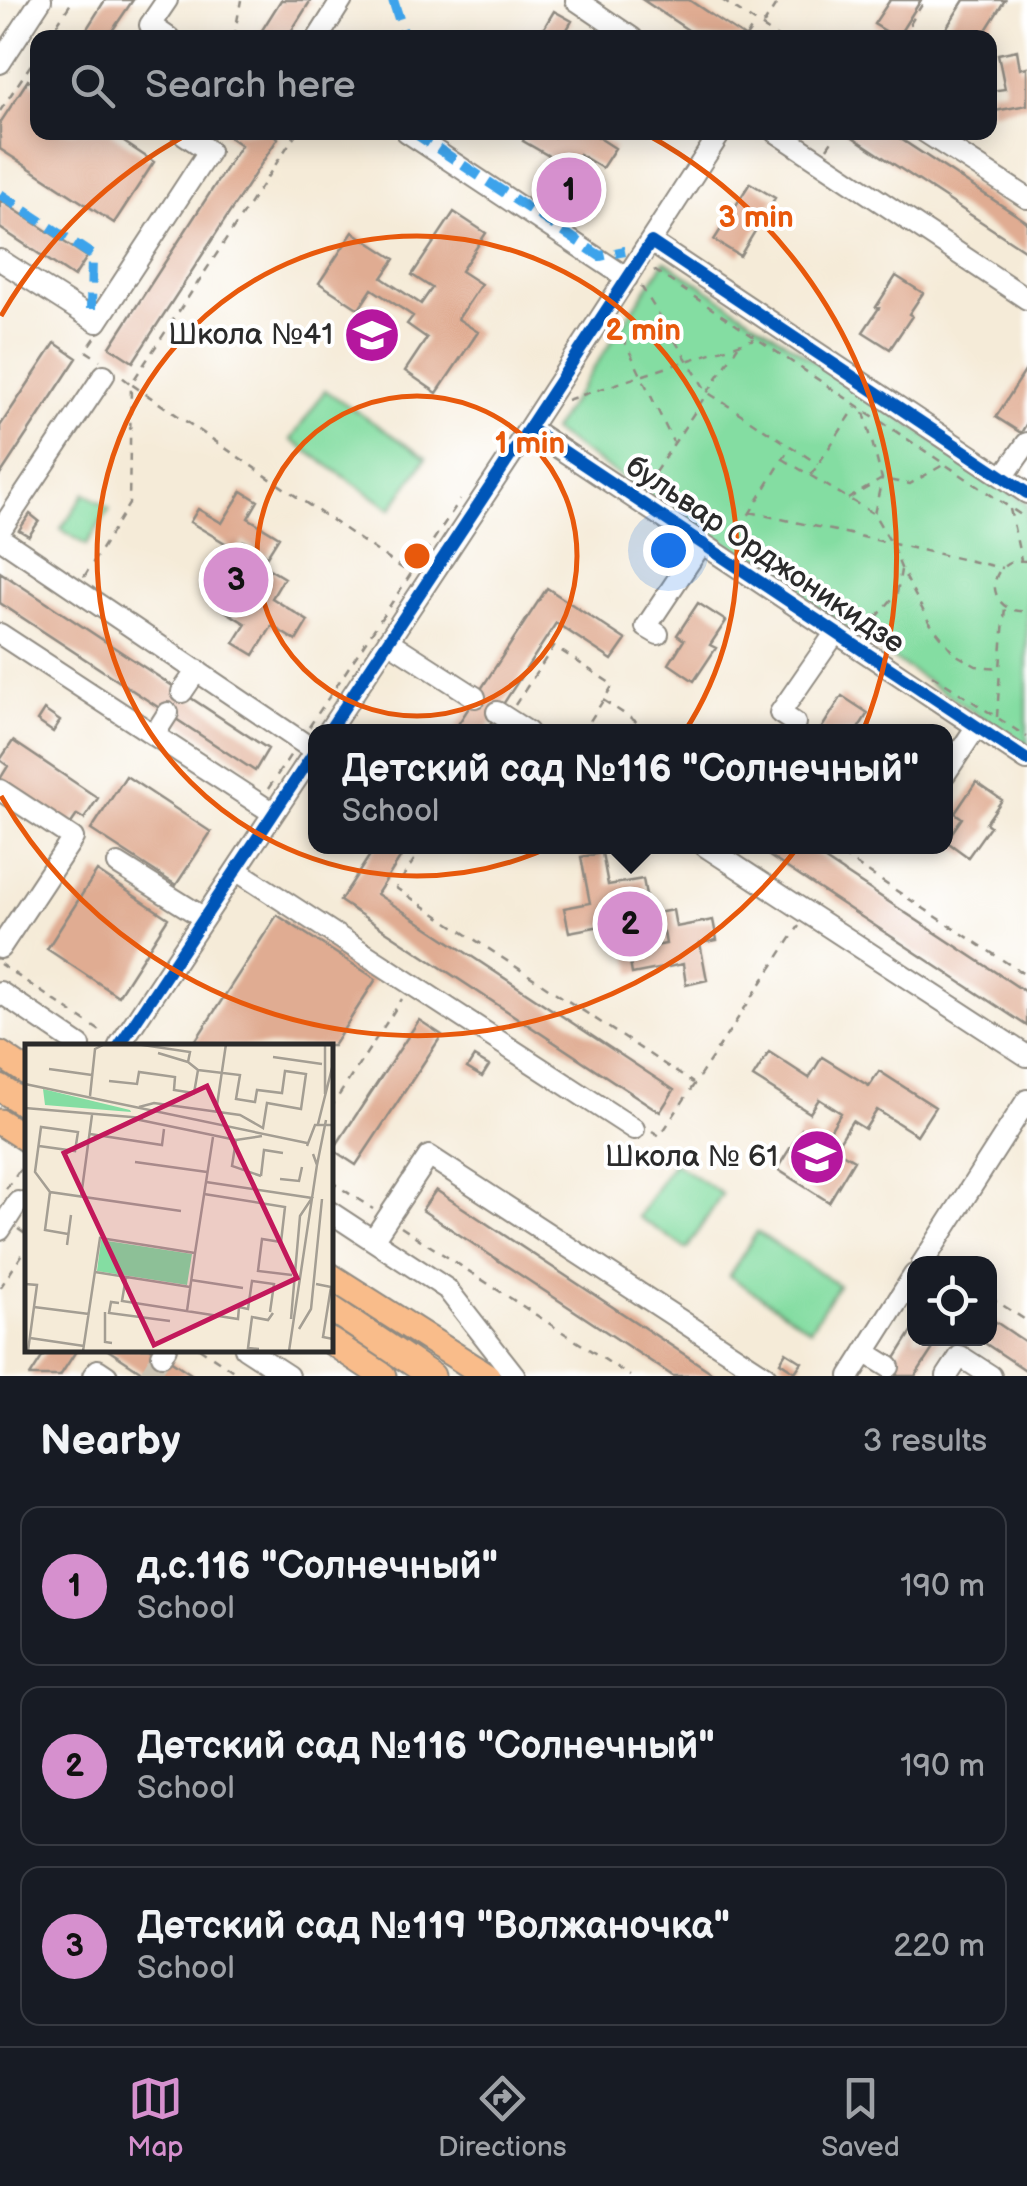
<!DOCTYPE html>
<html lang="en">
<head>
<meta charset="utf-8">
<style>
  :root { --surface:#171b24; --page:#242831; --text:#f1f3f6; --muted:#9ea1a6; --line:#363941; --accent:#d690ce }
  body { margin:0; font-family:"Balsamiq Sans",sans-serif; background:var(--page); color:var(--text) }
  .controls { position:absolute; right:30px; bottom:30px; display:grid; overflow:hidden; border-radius:20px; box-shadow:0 5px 25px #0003 }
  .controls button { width:90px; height:90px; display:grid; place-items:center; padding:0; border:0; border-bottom:2px solid var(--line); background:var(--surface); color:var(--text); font:50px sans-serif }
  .you { position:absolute; left:668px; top:550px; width:35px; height:35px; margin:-25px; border:8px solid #fff; border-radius:50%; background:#1a73e8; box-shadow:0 0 0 15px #1a73e833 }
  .badge { display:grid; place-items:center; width:65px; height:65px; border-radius:50%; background:var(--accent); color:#111; font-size:32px; font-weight:700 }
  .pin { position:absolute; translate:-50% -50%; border:5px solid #fff; box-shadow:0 2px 10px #0006 }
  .popup { position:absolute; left:308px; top:724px; width:645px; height:130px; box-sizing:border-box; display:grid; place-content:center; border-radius:20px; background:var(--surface); filter:drop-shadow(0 2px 8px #0005); font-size:32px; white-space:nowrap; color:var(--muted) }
  .popup b { font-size:38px; color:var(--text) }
  .popup::after { content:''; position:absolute; left:50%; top:100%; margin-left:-20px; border:20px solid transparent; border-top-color:var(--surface) }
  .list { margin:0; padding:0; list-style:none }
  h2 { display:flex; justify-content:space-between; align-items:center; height:130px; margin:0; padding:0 40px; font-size:42px }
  h2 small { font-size:32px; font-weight:400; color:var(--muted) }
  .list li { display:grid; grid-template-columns:65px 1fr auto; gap:30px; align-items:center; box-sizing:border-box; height:160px; margin:0 20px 20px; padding:0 20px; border:2px solid var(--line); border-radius:20px }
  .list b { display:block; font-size:38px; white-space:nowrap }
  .list p { margin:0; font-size:32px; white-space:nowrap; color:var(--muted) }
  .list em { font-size:32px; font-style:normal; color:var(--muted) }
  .icon { flex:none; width:55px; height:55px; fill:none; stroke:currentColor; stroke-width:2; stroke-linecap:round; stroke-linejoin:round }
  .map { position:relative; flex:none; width:1027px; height:1376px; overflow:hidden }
  .search { position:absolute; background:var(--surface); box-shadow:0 5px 25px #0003; left:30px; right:30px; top:30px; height:110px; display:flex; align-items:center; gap:25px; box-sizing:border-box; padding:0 35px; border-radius:20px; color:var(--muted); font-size:38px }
  .sheet { height:670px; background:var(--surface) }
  nav { display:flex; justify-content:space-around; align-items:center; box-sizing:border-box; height:140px; border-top:2px solid var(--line); background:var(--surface); font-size:28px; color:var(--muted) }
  nav a { display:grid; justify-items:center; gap:5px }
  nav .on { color:var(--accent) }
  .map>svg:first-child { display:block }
  .green { fill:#84dda2; stroke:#588466; stroke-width:2.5 }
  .building { fill:#e0ac92 }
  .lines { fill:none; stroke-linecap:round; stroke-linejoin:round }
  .minor-tunnel { stroke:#cdc5b5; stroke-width:20; stroke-dasharray:20 10; stroke-linecap:butt }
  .minor-casing { stroke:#908b82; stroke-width:24 }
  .major-casing { stroke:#908b82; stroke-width:29 }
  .path { stroke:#908b82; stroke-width:2.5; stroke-dasharray:8 8; stroke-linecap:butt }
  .minor { stroke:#fff; stroke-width:20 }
  .major { stroke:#f9bc8a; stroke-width:25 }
  .quiet { stroke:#3ea3eb; stroke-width:10; stroke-dasharray:20 10; stroke-linecap:butt }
  .cycleway-casing { stroke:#fff; stroke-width:19 }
  .cycleway { stroke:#0057b8; stroke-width:12 }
  .ring { fill:none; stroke:#e8590c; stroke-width:5 }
  .labels { text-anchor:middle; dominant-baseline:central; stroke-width:8; stroke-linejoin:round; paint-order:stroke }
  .poi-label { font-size:30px; fill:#2b2b2b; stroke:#fff; text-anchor:end }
  .street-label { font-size:30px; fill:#2b2b2b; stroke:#fff }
  .inset-road { fill:none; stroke:#a49e93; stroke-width:2.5 }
  .view { fill:#c2185b; fill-opacity:0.15; stroke:#c2185b; stroke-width:5 }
  .inset-edge { fill:none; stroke:#2b2b2b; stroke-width:5 }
  .centre { fill:#e8590c; stroke:#fff; stroke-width:5 }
  .ring-label { font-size:30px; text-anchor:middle; font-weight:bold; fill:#e8590c; stroke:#fff; stroke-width:8; stroke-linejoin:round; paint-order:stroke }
</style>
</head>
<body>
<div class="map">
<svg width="1027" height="1376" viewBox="0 0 1027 1376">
  <rect width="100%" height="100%" fill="#fff"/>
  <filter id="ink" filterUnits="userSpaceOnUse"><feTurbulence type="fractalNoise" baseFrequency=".01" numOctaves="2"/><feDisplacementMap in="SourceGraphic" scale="20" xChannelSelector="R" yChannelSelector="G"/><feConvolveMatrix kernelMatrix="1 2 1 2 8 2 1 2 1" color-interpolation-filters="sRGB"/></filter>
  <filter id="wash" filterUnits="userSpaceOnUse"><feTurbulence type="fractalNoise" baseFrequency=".0048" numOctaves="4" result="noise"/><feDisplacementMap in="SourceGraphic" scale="40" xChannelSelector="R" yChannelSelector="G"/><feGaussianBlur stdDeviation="2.25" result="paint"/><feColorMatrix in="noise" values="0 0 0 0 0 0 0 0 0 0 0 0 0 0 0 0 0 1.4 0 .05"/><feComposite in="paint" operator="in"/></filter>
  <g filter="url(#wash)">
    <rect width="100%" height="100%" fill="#f5ebd8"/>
    <path class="green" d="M665 261 1027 503V748L552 431Z
      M325 390 426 458 391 509 291 440Z
      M85 493 110 509 86 545 61 529Z
      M673 1162 722 1194 687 1249 638 1217Z
      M757 1232 838 1285 810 1329 729 1276Z"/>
    <g id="blocks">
      <path class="building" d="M105 0H133L112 31 122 38H81Z
        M281 0H311L287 38H257Z
        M643 0H689L746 38H700Z
        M890 0H921L897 38 874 24Z
        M964 0H1005L981 38H940Z
        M554 11 572 21 562 38H538Z
        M1017 50 1020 69 1027 67V105L990 112V91L1005 89 998 54Z
        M28 80 38 86V132H109L154 162 114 223 0 149V123Z
        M222 132H269L278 138 133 362 110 347 241 145Z
        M528 132H546L554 137 556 132H590L615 148 602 168 579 154 561 185 545 175 554 159 523 141Z
        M845 132H890L1027 222V252Z
        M750 183 775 198 740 256 714 240Z
        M0 200 87 257 74 277 0 228Z
        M454 212 486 233 461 271 481 284 458 319 478 332 437 393 405 371 427 338 407 324 413 316 372 289 359 309 319 283 353 232 395 259 382 278 421 304 432 288 412 275Z
        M896 276 923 293 909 314 912 316 890 349 863 332 879 308 876 307Z
        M55 343 77 358 0 475V426Z
        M1027 368V423L1021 433 996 417Z
        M242 491 258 501 248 518 279 537 267 556 243 541 238 550 284 578 272 598 308 621 296 641 272 626 254 655 234 643 246 624 217 606 226 590 250 605 258 592 217 567 230 546 190 522 198 509 222 523Z
        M30 514 39 521 29 536 19 530Z
        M0 572 268 749 255 771 0 603Z
        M547 588 626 640 612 660 556 623 485 732H453Z
        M698 603 726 621 710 645 716 648 694 681 669 664 684 640 677 635Z
        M842 696 868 713 856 732H825L821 729Z
        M44 710 60 721 53 732 37 721Z
        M13 741 98 798 84 819 77 815 68 828 0 783V779L8 766 0 760Z
        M126 776 211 832 176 885 91 830Z
        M976 782 1002 800 986 823 990 826 968 857 946 841 962 818 955 813Z
        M376 846H408L377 894 674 1090 660 1112 340 901Z
        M754 846H804L1027 993V1026Z
        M602 853 608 885 643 879 646 895 620 900 624 919 673 910 676 927 713 920 717 940 700 943 707 980 686 985 683 964 632 974 628 951 666 944 664 932 614 941 611 924 569 932 564 908 590 903 581 857Z
        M97 871 168 918 118 996 47 949Z
        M277 915 376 979 333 1046H192Z
        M419 1020 442 1035 356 1165 333 1150Z
        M769 1052 809 1078 822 1057 869 1086 879 1071 935 1107 917 1135 877 1110 865 1129 852 1121 835 1149 854 1160 829 1202 777 1169 802 1129 823 1142 841 1113 819 1099 810 1113 753 1077Z
        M474 1057 489 1066 482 1077 467 1068Z
        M436 1190 717 1376H673L422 1210Z
        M990 1318 1027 1343V1371L977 1338H990Z
        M914 1328V1338H940L915 1376H884Z
        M48 1348H78L60 1376H30Z
        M105 1348H152L194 1376H148Z
        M786 1352 802 1362 795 1372 780 1362Z"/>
    </g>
  </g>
  <g filter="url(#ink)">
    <use href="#blocks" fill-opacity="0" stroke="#908b82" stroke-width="2.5"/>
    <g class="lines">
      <path class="minor-tunnel" d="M149 1376 162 1355"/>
      <g class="minor-casing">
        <path id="minor" d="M167 0 150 25 169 38
          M576 0 632 38
          M318 38 342 0
          M0 63 41 0
          M407 132 627 278
          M776 132 1027 299
          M925 132 1027 198
          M651 242 1027 493
          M0 260 97 322 209 151 181 132
          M529 428 721 132
          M1003 477 1027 443
          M0 531 104 375
          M0 538 315 751
          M0 634 273 813
          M658 634 646 627 702 543
          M388 641 475 697
          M182 692 197 670
          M497 712 528 732
          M795 723 780 713 836 632
          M328 732 529 428 1027 760
          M154 735 168 713
          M945 774 977 726
          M0 790 73 838 0 948
          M705 846 1027 1056
          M118 864 204 918
          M236 870 634 1129
          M0 992 80 1046
          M119 1046 315 751
          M330 1212 447 1289 515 1376
          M0 1230 18 1202
          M373 1240 429 1156 766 1376
          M922 1264 1027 1100
          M245 1348 288 1376
          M865 1352 889 1367
          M162 1355 166 1348
          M93 1376 98 1370 107 1376
          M850 1376 914 1275
          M947 1376 960 1356 991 1376"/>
      </g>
      <g class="major-casing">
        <path id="major" d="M0 1054 28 1073
          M0 1088 28 1106
          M0 1122 28 1140
          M330 1276 487 1376
          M330 1308 432 1376
          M330 1341 383 1376"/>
      </g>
      <path class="path" d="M722 0 779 38
        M763 25 779 0
        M746 37 755 24
        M48 38 73 0
        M234 38 241 0
        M901 38 925 0
        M0 111 38 54
        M292 132 295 135 131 384 409 573
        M827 148 838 132
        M654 270 1027 519
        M641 286 707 392 818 464
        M616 323 673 442
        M95 338 86 351 100 360
        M567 400 754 339
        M864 412 882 479 874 514
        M783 459 874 514 891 543 901 568 929 622 955 654 976 666 1000 668 1005 607
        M811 475 856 407
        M646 486 738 346
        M848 499 882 479 910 484 943 465
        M1010 509 1021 560
        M750 512 1002 568
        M732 542 791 446
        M1027 561C984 556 984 615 1027 611
        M84 577 129 504 131 384 122 377
        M866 630 897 593 901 570
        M932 675 1027 737
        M603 700 652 732
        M515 705 554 646 613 685 583 732
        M997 717 1000 670
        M309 727 460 500
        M268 789 291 754
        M423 846 396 888 693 1083
        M828 846 1027 976
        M0 964 106 1035
        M330 1109 402 999
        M652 1131 660 1136 799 926
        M330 1181 373 1209
        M6 1189 27 1159
        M401 1227 630 1376
        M18 1229 28 1236
        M0 1288 28 1246
        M990 1297 1027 1321
        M199 1348 241 1376"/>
      <use href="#minor" class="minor"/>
      <use href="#major" class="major"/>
      <path class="quiet" d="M393 0 405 38
        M413 132 600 256 625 251
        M0 194 92 255 91 309"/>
      <g class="cycleway-casing">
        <path id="cycleway" d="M529 428 651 242 1027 493
          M328 732 529 428 1027 760
          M119 1046 315 751"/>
      </g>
      <use href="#cycleway" class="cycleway"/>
    </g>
  </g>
  <g class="ring">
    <circle cx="417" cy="556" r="160"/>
    <circle cx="417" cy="556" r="320"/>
    <path d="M1 316A480 480 0 0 1 188 134M646 134A480 480 0 1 1 1 796"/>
  </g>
  <defs>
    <g id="school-disc" transform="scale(2.875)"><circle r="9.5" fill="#b5179e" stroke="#fff"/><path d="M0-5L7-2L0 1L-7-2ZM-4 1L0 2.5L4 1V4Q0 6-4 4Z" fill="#fff"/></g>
  </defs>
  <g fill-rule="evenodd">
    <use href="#school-disc" x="372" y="335"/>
    <use href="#school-disc" x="817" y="1157"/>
  </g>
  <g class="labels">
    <g class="poi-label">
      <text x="333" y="335">Школа №41</text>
      <text x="778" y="1157">Школа № 61</text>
    </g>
    <g class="street-label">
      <text transform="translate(765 555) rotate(34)">бульвар Орджоникидзе</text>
    </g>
  </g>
  <g transform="translate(25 1044)">
    <rect width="308" height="308" fill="#f5ebd8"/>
    <path d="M18 45 105 66 106 68 20 61ZM76 196 167 210 162 241 72 227Z" fill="#84dda2"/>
    <path class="inset-road" d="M111 0 165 8 163 18 173 26 215 31 211 55 230 58 232 46 257 49 260 27 281 30 276 65 242 59 238 84 215 71 129 59 114 63M133 9 163 18M248 13 297 20M24 25 67 31M84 37 112 40 114 28 150 33 149 46 169 49 173 26M0 40 282 99M300 50V0M65 52 70 5 78 1M0 64 118 74M191 68 201 0M110 75 211 96 237 92M293 80 308 20M65 90 137 101 139 85M211 96 207 122 236 132M14 102 50 107 53 88 16 83 10 128 25 148 156 167M282 102 290 81H308M110 118 182 128M292 121 301 76M236 132 239 106 258 109M255 135 274 137 277 123M181 138 287 154 275 172 266 275M25 148 20 186 43 190M179 150 260 163 256 198 237 195 233 227 267 231M56 153 67 71M42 201 46 171M70 228 165 243M101 233 97 257 213 275 214 263 223 265 227 237 249 240 245 268M166 236 218 244M0 240 12 241 3 307M291 240 306 243 298 293 308 295M94 259 86 258 84 269 145 277M9 263 64 270M162 267 170 209M80 268V298L87 299M274 285 286 265 297 155M5 294 59 302M234 305 223 304 227 273 243 276 248 269M58 307 75 194 170 209 188 93M264 307 292 121 288 110"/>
    <path class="view" d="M182 42 272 234 129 301 39 109Z"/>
    <rect width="308" height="308" class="inset-edge"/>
  </g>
  <circle cx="417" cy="556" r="15" class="centre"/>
  <g class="ring-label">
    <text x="756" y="227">3 min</text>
    <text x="643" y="340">2 min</text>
    <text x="530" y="453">1 min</text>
  </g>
</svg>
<div class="controls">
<button><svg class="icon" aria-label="locate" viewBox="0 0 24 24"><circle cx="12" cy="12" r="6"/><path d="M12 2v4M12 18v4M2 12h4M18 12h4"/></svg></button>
</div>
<div class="you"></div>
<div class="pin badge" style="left:569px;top:190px">1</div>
<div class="pin badge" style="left:630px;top:924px">2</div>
<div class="popup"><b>Детский сад №116 &quot;Солнечный&quot;</b>School</div>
<div class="pin badge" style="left:236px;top:580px">3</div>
<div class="search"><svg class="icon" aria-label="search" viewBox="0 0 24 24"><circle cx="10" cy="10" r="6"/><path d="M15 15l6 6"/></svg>Search here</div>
</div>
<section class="sheet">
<h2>Nearby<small>3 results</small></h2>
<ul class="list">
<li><span class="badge">1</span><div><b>д.с.116 &quot;Солнечный&quot;</b><p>School</p></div><em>190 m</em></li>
<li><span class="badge">2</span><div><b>Детский сад №116 &quot;Солнечный&quot;</b><p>School</p></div><em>190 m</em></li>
<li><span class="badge">3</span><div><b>Детский сад №119 &quot;Волжаночка&quot;</b><p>School</p></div><em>220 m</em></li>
</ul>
</section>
<nav>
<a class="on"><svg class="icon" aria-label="map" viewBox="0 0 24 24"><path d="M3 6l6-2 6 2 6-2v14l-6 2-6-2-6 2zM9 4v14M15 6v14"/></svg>Map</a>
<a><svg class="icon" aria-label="directions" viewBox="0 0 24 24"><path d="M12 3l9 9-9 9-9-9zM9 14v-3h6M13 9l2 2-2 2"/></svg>Directions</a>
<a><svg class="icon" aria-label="saved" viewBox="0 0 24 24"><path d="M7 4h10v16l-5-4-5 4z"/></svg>Saved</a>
</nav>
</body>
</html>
